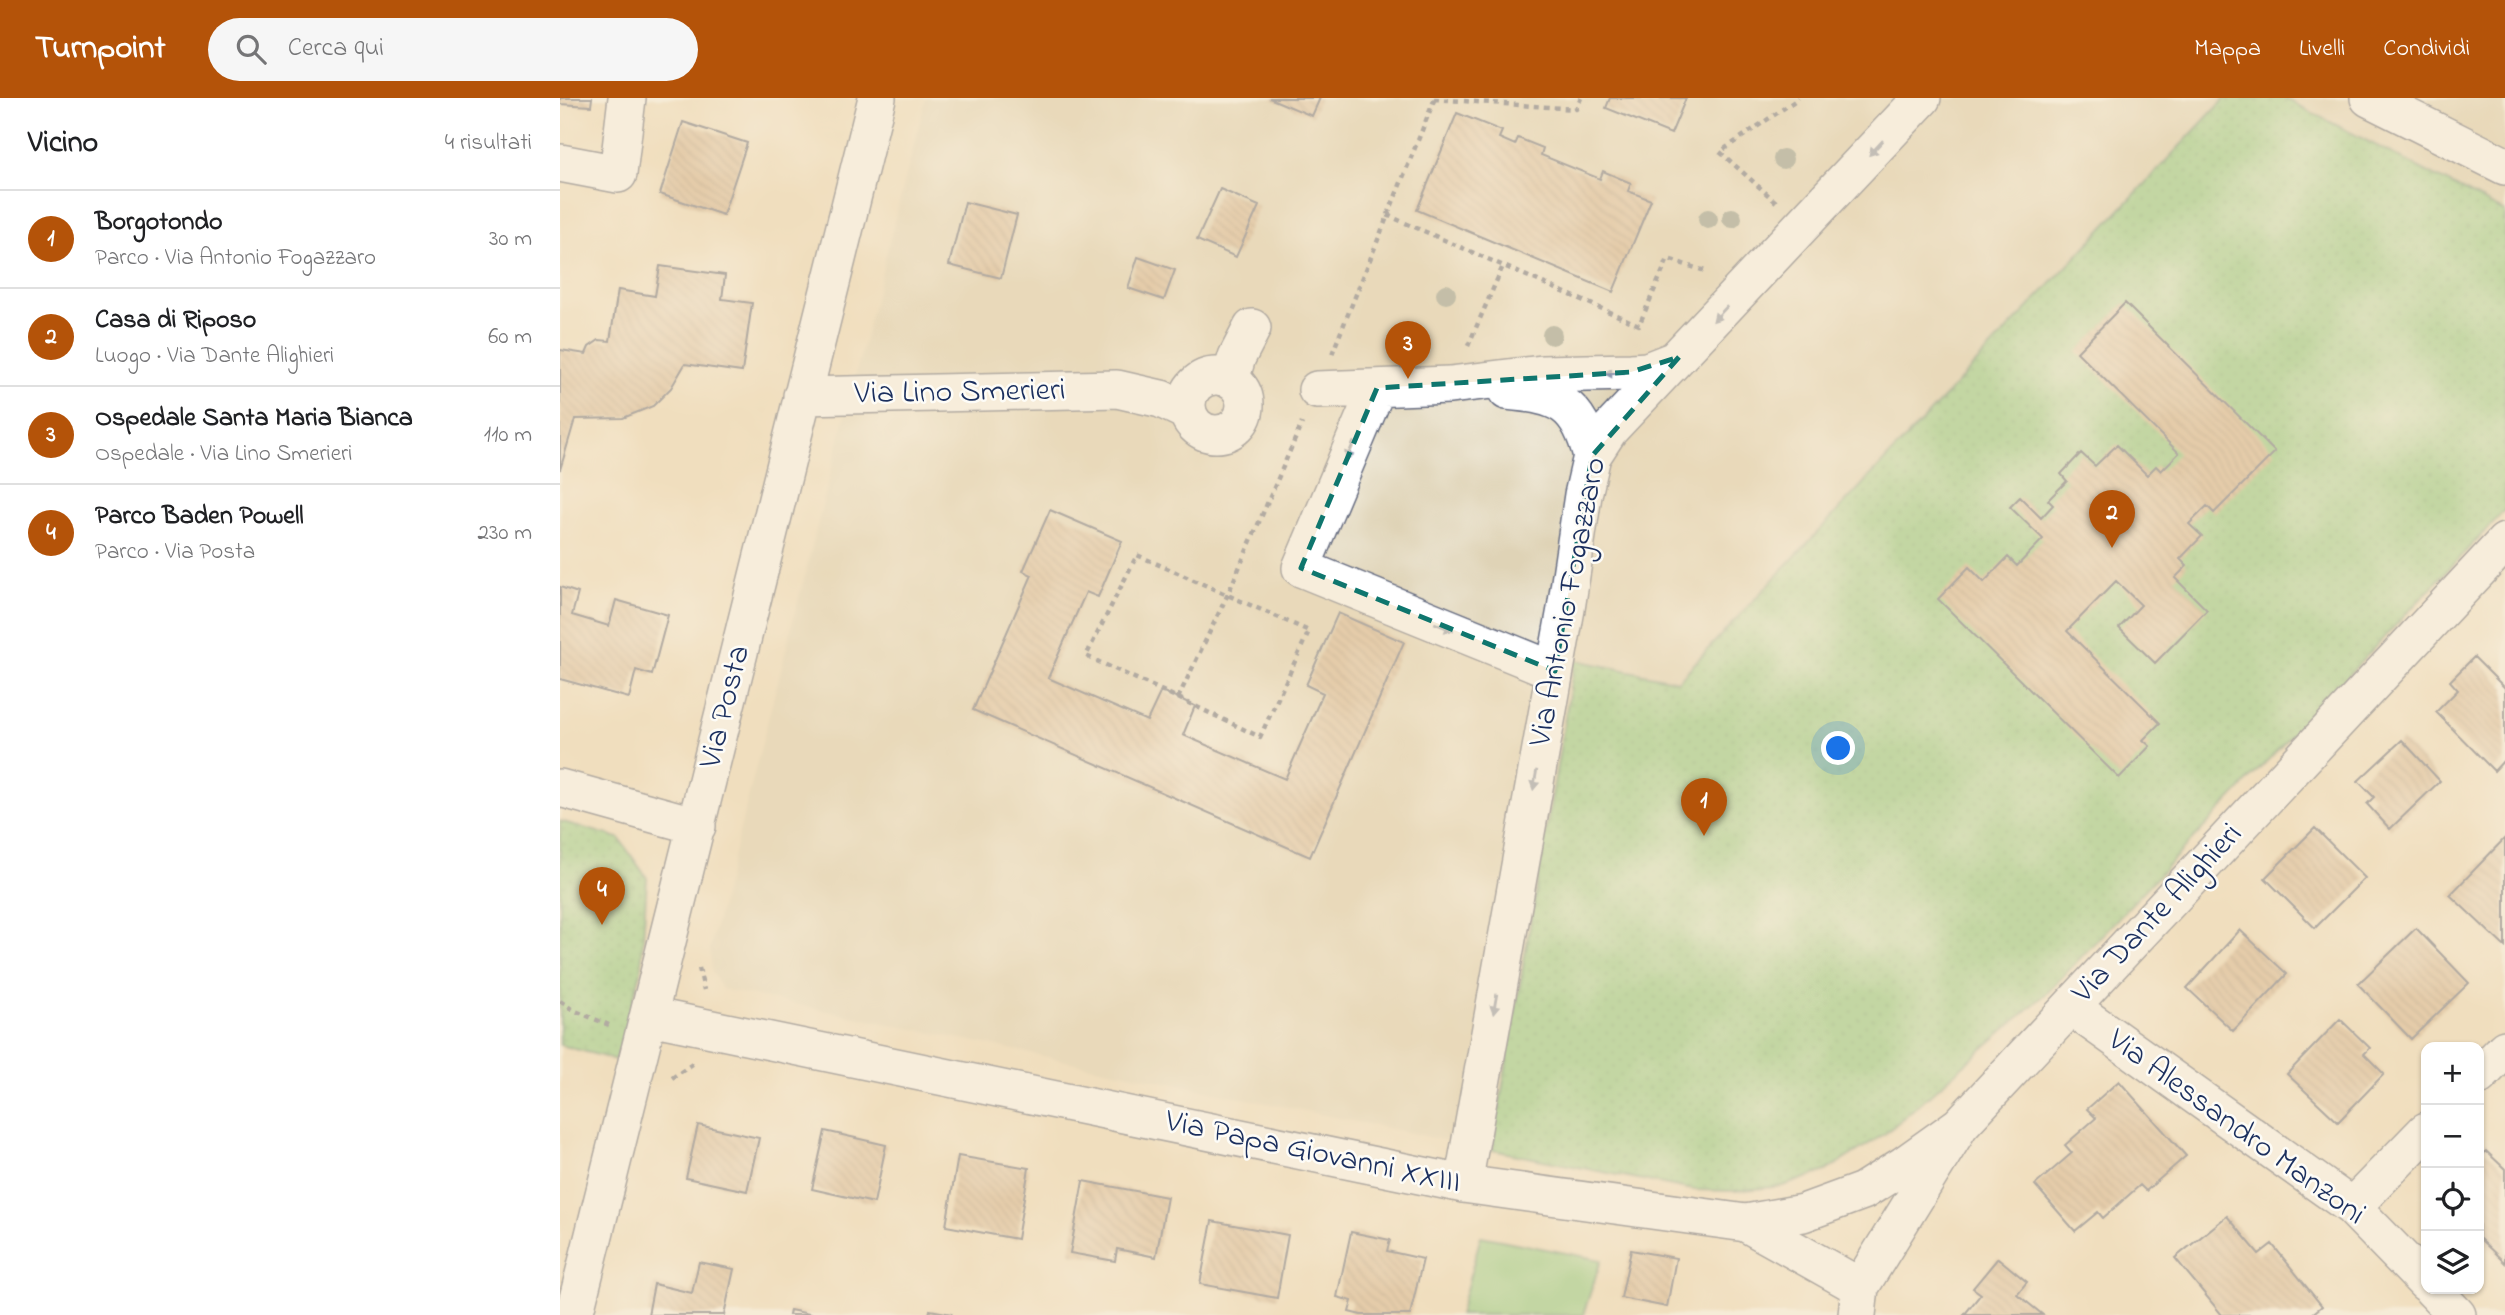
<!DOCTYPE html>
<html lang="it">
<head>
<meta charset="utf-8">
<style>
  :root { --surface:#fff; --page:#f6f6f6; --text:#202124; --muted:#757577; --line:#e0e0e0; --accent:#b45309 }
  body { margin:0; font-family:"Indie Flower",sans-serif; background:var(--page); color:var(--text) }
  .controls { position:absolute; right:21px; bottom:21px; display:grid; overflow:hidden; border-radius:14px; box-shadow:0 2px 5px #0004 }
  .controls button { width:63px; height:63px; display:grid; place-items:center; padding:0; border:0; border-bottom:2px solid var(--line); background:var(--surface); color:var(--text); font:35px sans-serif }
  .you { position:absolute; left:1279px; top:651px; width:24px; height:24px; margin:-18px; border:5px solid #fff; border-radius:50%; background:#1a73e8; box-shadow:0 0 0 10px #1a73e833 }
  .badge { display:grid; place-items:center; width:46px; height:46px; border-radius:50%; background:var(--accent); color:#fff; font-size:23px; font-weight:700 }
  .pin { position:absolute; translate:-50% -58px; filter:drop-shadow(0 2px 4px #0008) }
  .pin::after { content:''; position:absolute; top:37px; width:24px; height:21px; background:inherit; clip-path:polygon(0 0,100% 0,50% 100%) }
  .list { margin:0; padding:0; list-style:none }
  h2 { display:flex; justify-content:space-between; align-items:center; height:91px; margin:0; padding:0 28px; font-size:30px }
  h2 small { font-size:23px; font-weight:400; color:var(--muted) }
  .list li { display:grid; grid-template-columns:46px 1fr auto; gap:21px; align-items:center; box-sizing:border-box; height:98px; padding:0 28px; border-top:2px solid var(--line) }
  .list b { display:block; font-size:26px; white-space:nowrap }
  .list p { margin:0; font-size:23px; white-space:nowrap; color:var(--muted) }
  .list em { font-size:23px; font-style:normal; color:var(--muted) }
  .icon { flex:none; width:38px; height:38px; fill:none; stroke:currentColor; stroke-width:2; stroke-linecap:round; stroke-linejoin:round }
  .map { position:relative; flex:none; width:1945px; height:1217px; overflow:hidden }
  header { display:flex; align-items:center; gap:42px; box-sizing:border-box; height:98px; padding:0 35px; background:var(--accent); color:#fff }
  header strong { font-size:33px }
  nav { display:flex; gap:38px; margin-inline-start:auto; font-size:24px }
  .search { width:490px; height:63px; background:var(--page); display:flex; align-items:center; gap:18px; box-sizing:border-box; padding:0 24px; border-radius:38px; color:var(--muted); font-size:26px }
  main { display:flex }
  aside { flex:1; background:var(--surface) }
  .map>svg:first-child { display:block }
  .built { fill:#dfd3b6 }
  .park { fill:url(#park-dots); stroke:#547e70; stroke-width:2 }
  .garden { fill:#8dcd83; stroke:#547e70; stroke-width:2 }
  .building { fill:url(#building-back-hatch) }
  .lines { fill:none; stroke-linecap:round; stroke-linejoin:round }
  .minor-casing { stroke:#666c80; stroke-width:40 }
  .path { stroke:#666c80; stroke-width:4.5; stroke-dasharray:5 5; stroke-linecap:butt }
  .minor { stroke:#fff; stroke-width:37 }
  .tree { fill:#8e988f }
  .oneway { fill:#8d97ae }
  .marked { fill:none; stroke:#0f766e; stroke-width:5; stroke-dasharray:14 9; stroke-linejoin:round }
  .labels { text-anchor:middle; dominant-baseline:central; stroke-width:5; stroke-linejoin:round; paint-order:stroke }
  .street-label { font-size:32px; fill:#1b2f5e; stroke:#fdfcf7 }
</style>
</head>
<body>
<header>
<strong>Turnpoint</strong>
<div class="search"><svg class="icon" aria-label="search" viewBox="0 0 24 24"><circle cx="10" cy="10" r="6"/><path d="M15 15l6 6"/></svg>Cerca qui</div>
<nav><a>Mappa</a><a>Livelli</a><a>Condividi</a></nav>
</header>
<main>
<aside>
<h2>Vicino<small>4 risultati</small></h2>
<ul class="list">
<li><span class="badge">1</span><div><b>Borgotondo</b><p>Parco · Via Antonio Fogazzaro</p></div><em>30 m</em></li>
<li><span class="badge">2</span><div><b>Casa di Riposo</b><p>Luogo · Via Dante Alighieri</p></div><em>60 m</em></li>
<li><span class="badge">3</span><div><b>Ospedale Santa Maria Bianca</b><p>Ospedale · Via Lino Smerieri</p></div><em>110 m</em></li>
<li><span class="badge">4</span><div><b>Parco Baden Powell</b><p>Parco · Via Posta</p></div><em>230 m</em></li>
</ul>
</aside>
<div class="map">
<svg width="1945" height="1217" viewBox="0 0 1945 1217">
  <defs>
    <pattern id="park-dots" width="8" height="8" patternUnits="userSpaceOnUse" patternTransform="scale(1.75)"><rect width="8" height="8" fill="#8dcd83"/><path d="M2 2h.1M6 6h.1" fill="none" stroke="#79b074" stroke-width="1.8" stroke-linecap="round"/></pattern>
    <pattern id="building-back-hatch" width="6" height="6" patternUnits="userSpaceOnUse" patternTransform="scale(1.75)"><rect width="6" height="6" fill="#d7b692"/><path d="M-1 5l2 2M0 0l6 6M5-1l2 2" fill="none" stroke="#ae947a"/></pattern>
  </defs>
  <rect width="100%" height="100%" fill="#fdfcf7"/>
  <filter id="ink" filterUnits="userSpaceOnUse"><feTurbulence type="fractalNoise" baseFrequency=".0143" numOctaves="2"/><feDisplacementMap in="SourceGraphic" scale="14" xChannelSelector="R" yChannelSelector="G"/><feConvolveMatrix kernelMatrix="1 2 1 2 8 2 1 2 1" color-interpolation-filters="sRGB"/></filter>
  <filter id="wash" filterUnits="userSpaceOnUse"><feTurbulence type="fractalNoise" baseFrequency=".00686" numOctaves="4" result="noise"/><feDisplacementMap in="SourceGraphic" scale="28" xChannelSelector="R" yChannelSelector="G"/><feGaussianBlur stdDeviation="1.57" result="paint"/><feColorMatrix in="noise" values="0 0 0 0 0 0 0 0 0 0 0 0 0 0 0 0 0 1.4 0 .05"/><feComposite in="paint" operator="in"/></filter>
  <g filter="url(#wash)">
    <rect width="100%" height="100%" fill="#f0debe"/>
    <path class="built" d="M366 0H1665L1118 583 1015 563 932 1052 162 891 152 873 150 850Z
      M1724 0H1945V114Z"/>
    <path class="park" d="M1665 0H1724L1945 114V412L1489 893 1326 1035 1266 1073 1223 1088 1174 1093 1133 1092 932 1052 1015 562 1118 583Z
      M0 723 59 740 87 780 81 874 56 962 0 947Z"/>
    <path class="garden" d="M921 1138 1041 1162 1023 1217H899Z"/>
    <g id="blocks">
      <path class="building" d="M0 0H32L31 8 0 6Z
        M709 0H760L752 18Z
        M1050 0H1126L1111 36 1046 10Z
        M897 15 942 33 939 40 955 47 958 40 983 50 981 57 1040 81 1043 73 1071 85 1068 93 1091 102 1053 194 857 112Z
        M123 24 187 45 163 117 100 96Z
        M660 91 699 108 676 159 637 142Z
        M405 104 457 117 441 180 389 167Z
        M578 159 615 172 604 202 568 190Z
        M100 168 165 177 162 201 192 205 182 274 125 266 111 290 93 308 63 320 15 321 0 372V252L26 256 29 249 39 242 50 243 58 192 95 198Z
        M1565 205 1715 354 1654 415 1647 408 1629 426 1642 438 1620 461 1627 468 1615 480 1647 512 1595 565 1559 530 1581 507 1556 483 1507 533 1600 625 1583 642 1590 648 1559 680 1378 501 1409 469 1424 484 1448 459 1457 468 1483 441 1450 409 1460 399 1481 420 1493 407 1488 402 1507 383 1501 376 1521 355 1535 368 1557 347 1587 377 1596 368 1601 373 1619 355 1517 254Z
        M490 412 562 443 538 499 526 494 488 580 587 623 601 593 618 600 635 608 623 637 725 681 763 595 746 587 778 515 844 544 750 759 413 612 472 477 463 473Z
        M0 489 18 495 12 517 49 528 56 502 108 517 92 577 76 572 69 600 0 581Z
        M1914 559 1945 590V661L1934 673 1876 614 1898 592 1890 583Z
        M1842 642 1880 683 1830 731 1807 706 1814 699 1798 683Z
        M1755 730 1805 780 1755 830 1705 780Z
        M1945 740V849L1890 797Z
        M1856 830 1909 885 1851 941 1798 886Z
        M1680 832 1727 876 1673 933 1627 890Z
        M1780 921 1810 950 1804 956 1824 976 1778 1024 1727 976Z
        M1559 983 1626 1058 1586 1093 1580 1087 1543 1120 1538 1114 1515 1133 1475 1087 1512 1055 1505 1047 1536 1020 1527 1011Z
        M138 1027 199 1040 187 1093 126 1080Z
        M265 1033 326 1047 314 1105 252 1091Z
        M1926 1053 1945 1071V1165L1919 1140V1062Z
        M398 1058 469 1070 457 1141 386 1128Z
        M523 1083 607 1099 596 1159 557 1151 555 1163 510 1155Z
        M1667 1118 1699 1156 1712 1146 1762 1208 1751 1217H1662L1615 1160Z
        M652 1123 728 1137 717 1200 640 1186Z
        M791 1134 830 1142 827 1153 863 1161 850 1217H801L789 1214 792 1203 777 1199Z
        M1071 1152 1116 1160 1107 1209 1061 1200Z
        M1438 1160 1467 1184 1457 1196 1483 1217H1404L1421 1196 1413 1190Z
        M139 1164 174 1171 164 1217H88L94 1186 132 1195Z
        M230 1212 250 1216 249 1217H229Z
        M370 1212 391 1216 390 1217H369Z"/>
    </g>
  </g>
  <g filter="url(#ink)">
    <use href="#blocks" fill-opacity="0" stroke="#666c80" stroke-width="2"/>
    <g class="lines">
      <g class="minor-casing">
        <path id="minor" d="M1809 0 1945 68
          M0 65 58 76 67 0
          M627 307a29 29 0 1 1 58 0a29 29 0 1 1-58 0Z
          M670 282 677 259 692 230
          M817 290 741 470 995 573
          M757 292 890 287 982 276 1071 274 1087 273 1115 262
          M947 293C999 298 1018 304 1032 358
          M242 298 557 291 601 301 628 314
          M0 690 137 728
          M1511 909 1792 1109 1866 1185
          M89 918 903 1086 1186 1125 1243 1115 1303 1093 1344 1067 1400 1027
          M1919 978 1945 951
          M903 1086 1006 511 1023 397 1032 358 1049 332 1362 0
          M1792 1109 1866 1033
          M1186 1125 1300 1189
          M1872 1191 1897 1217
          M14 1217 317 0
          M1297 1217 1300 1189 1400 1027 1945 444"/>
      </g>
      <path class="path" d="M874 1 1016 11 1021 0
        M1216 104 1160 54 1239 0
        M827 117 1079 227 1108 161 1148 174
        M908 248 943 168
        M772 256 875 0
        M618 600 700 639 749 533 577 457 526 558 618 600 667 498 742 325
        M139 870 144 892
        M0 903 13 912 49 927
        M112 980 134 965"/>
      <use href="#minor" class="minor"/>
    </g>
    <g class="tree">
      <circle cx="1223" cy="61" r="10"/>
      <circle cx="1172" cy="120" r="10"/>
      <circle cx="1148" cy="121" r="10"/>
      <circle cx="886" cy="196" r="10"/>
      <circle cx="992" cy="237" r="10"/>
    </g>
    <defs><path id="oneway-solid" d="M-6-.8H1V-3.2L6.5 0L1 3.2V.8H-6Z" transform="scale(1.75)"/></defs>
    <g class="oneway">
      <use href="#oneway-solid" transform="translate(1316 50) rotate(133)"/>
      <use href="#oneway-solid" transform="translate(1160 216) rotate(133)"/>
      <use href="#oneway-solid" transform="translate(1054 275) rotate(179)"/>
      <use href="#oneway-solid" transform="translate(790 353) rotate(113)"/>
      <use href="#oneway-solid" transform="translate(884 529) rotate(22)"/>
      <use href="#oneway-solid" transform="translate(975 682) rotate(100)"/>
      <use href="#oneway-solid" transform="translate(935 906) rotate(100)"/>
    </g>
  </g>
  <path d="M0 0H1945V1217H0ZM1119 259 1032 358 995 573 741 470 817 290 1071 274Z" fill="#f0debe" fill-opacity=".55" fill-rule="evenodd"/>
  <path class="marked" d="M1119 259 1032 358 995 573 741 470 817 290 1071 274Z"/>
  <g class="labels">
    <g class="street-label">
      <text transform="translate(400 295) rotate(-1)">Via Lino Smerieri</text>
      <text transform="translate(1009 504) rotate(-79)">Via Antonio Fogazzaro</text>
      <text transform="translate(166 609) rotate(-76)">Via Posta</text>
      <text transform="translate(1598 816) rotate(-47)">Via Dante Alighieri</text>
      <text transform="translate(1676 1030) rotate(36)">Via Alessandro Manzoni</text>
      <text transform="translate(753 1055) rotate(12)">Via Papa Giovanni XXIII</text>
    </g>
  </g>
</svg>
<div class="controls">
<button>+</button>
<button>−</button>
<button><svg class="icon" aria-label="locate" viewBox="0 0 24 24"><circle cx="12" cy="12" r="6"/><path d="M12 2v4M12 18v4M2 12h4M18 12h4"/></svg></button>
<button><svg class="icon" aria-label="layers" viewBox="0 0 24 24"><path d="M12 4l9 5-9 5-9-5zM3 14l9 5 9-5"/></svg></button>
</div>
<div class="you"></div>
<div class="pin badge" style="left:1144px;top:738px">1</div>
<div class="pin badge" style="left:1552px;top:450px">2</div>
<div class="pin badge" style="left:848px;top:281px">3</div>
<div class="pin badge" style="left:42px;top:827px">4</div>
</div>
</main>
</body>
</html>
